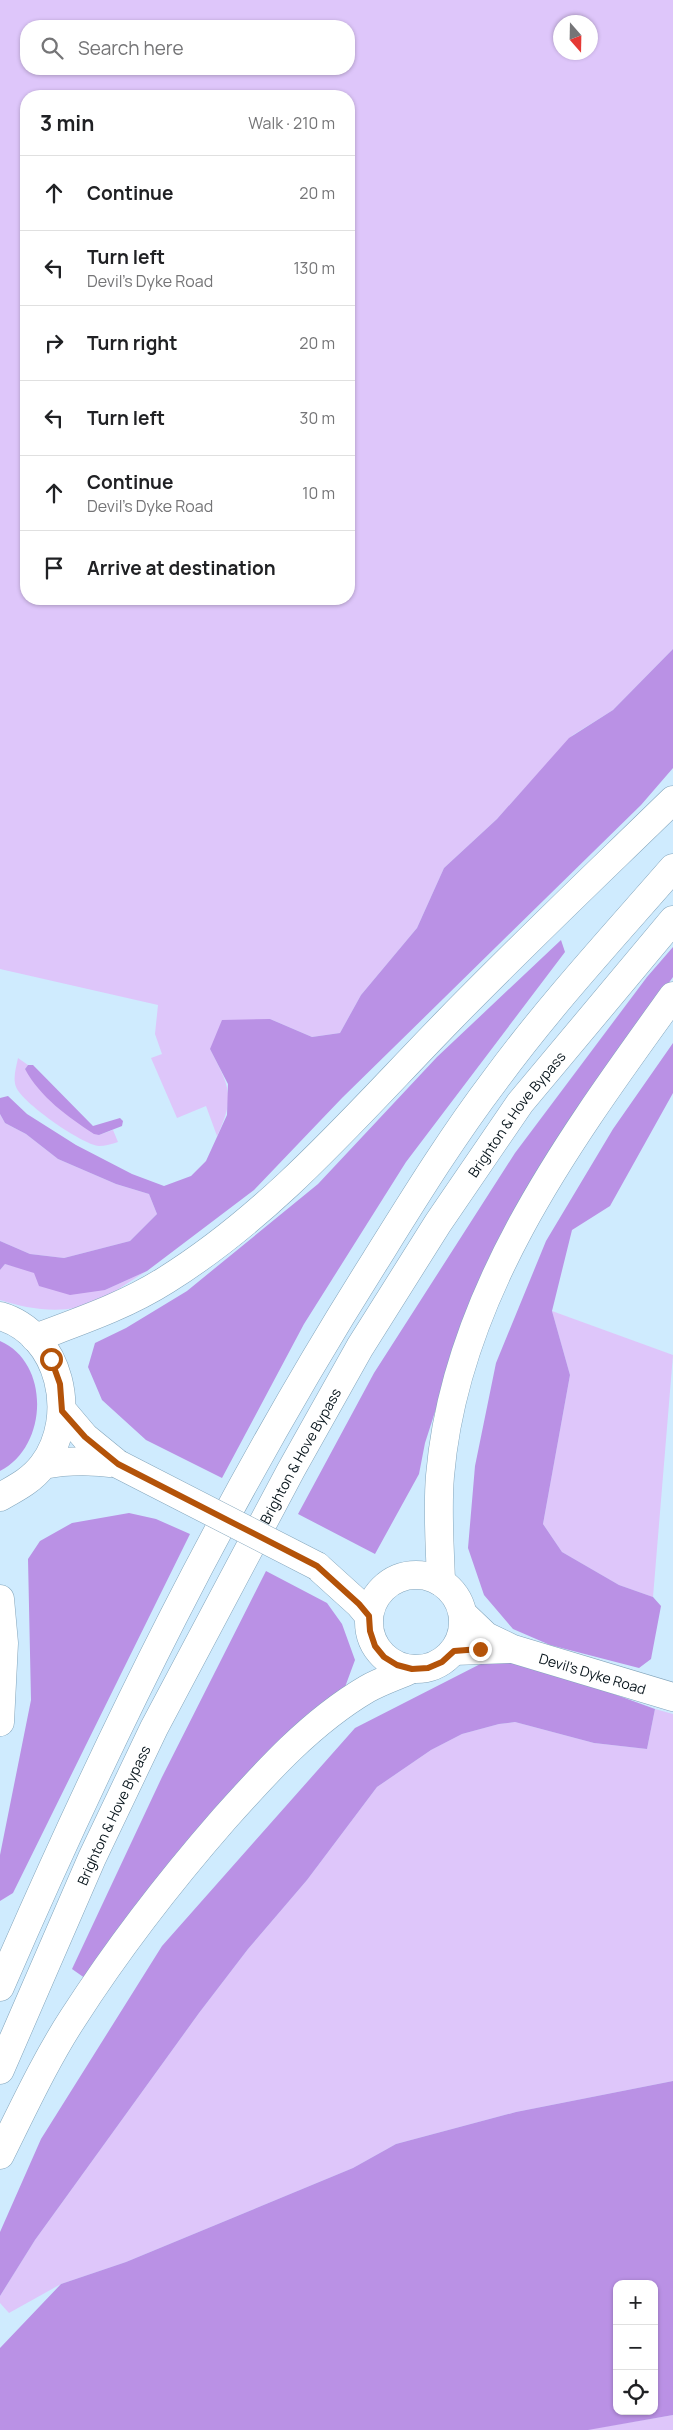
<!DOCTYPE html>
<html lang="en">
<head>
<meta charset="utf-8">
<style>
  :root { --surface:#fff; --page:#f6f6f6; --text:#202124; --muted:#757577; --line:#e0e0e0 }
  body { margin:0; font-family:Manrope,sans-serif; background:var(--page); color:var(--text) }
  .controls { position:absolute; right:15px; bottom:15px; display:grid; overflow:hidden; border-radius:10px; box-shadow:0 1px 4px #0004 }
  .controls button { width:45px; height:45px; display:grid; place-items:center; padding:0; border:0; border-bottom:1px solid var(--line); background:var(--surface); color:var(--text); font:25px sans-serif }
  .compass { position:absolute; left:553px; top:15px; width:45px; height:45px; border-radius:50%; background:var(--surface); box-shadow:0 1px 4px #0004; rotate:160deg }
  .stop { position:absolute; width:15px; height:15px; margin:-11px; border:4px solid #b45309; border-radius:50%; background:#fff }
  .stop.end { background:#b45309; border-color:#fff; box-shadow:0 1px 5px #0008 }
  .list { margin:0; padding:0; list-style:none }
  h2 { display:flex; justify-content:space-between; align-items:center; height:65px; margin:0; padding:0 20px; font-size:21px }
  h2 small { font-size:16px; font-weight:400; color:var(--muted) }
  .list li { display:grid; grid-template-columns:32px 1fr auto; gap:15px; align-items:center; box-sizing:border-box; height:75px; padding:0 20px; border-top:1px solid var(--line) }
  .list b { display:block; font-size:19px; white-space:nowrap }
  .list p { margin:0; font-size:16px; white-space:nowrap; color:var(--muted) }
  .list em { font-size:16px; font-style:normal; color:var(--muted) }
  .icon { flex:none; width:28px; height:28px; fill:none; stroke:currentColor; stroke-width:2; stroke-linecap:round; stroke-linejoin:round }
  .map { position:relative; flex:none; width:673px; height:2430px; overflow:hidden }
  .search { position:absolute; background:var(--surface); box-shadow:0 1px 4px #0004; left:20px; top:20px; width:335px; height:55px; display:flex; align-items:center; gap:12px; box-sizing:border-box; padding:0 18px; border-radius:20px; color:var(--muted); font-size:19px }
  .panel { position:absolute; background:var(--surface); box-shadow:0 1px 4px #0004; left:20px; top:90px; width:335px; height:515px; border-radius:20px }
  .map>svg:first-child { display:block }
  .green { fill:#dec6fa; fill-rule:evenodd }
  .forest { fill:#ba91e5; fill-rule:evenodd }
  .lines { fill:none; stroke-linecap:round; stroke-linejoin:round }
  .secondary-casing { stroke:#83a5bb; stroke-width:29 }
  .primary-casing { stroke:#83a5bb; stroke-width:29 }
  .highway-casing { stroke:#83a5bb; stroke-width:29 }
  .secondary { stroke:#fff; stroke-width:28 }
  .primary { stroke:#fff; stroke-width:28 }
  .highway { stroke:#fff; stroke-width:28 }
  .primary-bridge-casing { stroke:#83a5bb; stroke-width:29; stroke-linecap:butt }
  .primary-bridge { stroke:#fff; stroke-width:28 }
  .route { stroke:#b45309; stroke-width:6 }
  .labels { text-anchor:middle; dominant-baseline:central; stroke-width:4; stroke-linejoin:round; paint-order:stroke }
  .street-label { font-size:14px; fill:#08151c; stroke:#eef5fa }
</style>
</head>
<body>
<div class="map">
<svg width="673" height="2430" viewBox="0 0 673 2430">
  <rect width="100%" height="100%" fill="#cfebfe"/>
  <path class="green" d="M0 0H673V649L613 710 573 735 497 819 444 868 417 928 361 995 340 1033 312 1037 270 1019 210 1049C229 1086 236 1096 217 1136L206 1106 177 1118 151 1058 162 1054 155 1034 158 1005 0 969ZM560 22H590V52H560ZM26 26H349V69H26ZM26 96H349V599H26Z
    M18 1058 28 1065 25 1069 99 1135 113 1130 118 1142C112 1144 105 1146 99 1146 81 1144 26 1105 17 1089 12 1080 16 1068 18 1058Z
    M0 1114 5 1123 26 1134 58 1159 116 1184 149 1194 157 1214 130 1241 64 1258 30 1254 0 1241Z
    M5 1264 105 1290 147 1271C130 1281 114 1293 97 1301 68 1315 30 1310 0 1300V1270Z
    M552 1311 673 1355 653 1597 619 1585 562 1552 543 1524 570 1375Z
    M655 1709 673 1714V2081L516 2112 396 2144 353 2168 126 2262 61 2284 9 2313 0 2303V2296L35 2240 199 2013 248 1949 307 1880 377 1787 431 1750 462 1734 499 1724 515 1722 594 1743 647 1749Z
    M673 2415V2430H588L590 2429Z"/>
  <path class="forest" d="M673 649V768L641 805 342 1098 254 1190 147 1271 105 1290 70 1295 39 1286 34 1273 5 1264 0 1270V1241L30 1254 64 1258 130 1241 157 1214 149 1194 116 1184 58 1159 26 1134 5 1123 0 1114V1098L8 1096 27 1114 76 1145 132 1174 164 1186 191 1176 206 1161 227 1115 228 1084 210 1049 222 1020 270 1019 312 1037 340 1033 361 995 417 928 444 868 497 819 569 738 613 710Z
    M561 940 565 952 406 1162 304 1324 222 1478 146 1440 102 1400 88 1367 95 1343 126 1328 187 1291 318 1184 437 1057Z
    M673 947V977L560 1136 469 1306 425 1443 419 1474 375 1554 298 1514 374 1373 515 1153 647 977Z
    M673 1043V1093L610 1206 572 1230 552 1311 570 1375 543 1524 562 1552 619 1585 653 1597 661 1606 651 1659 639 1668 550 1645 513 1629 484 1595 468 1548 475 1466 496 1363 546 1241 613 1129Z
    M28 1065H33L93 1126 120 1118 123 1121 122 1126 99 1135 94 1134C68 1117 40 1097 25 1069Z
    M0 1341C51 1363 48 1447 0 1471Z
    M129 1513 156 1519 190 1534 13 1893 0 1901V1855L31 1700 28 1559 40 1541 72 1523Z
    M266 1571 327 1603 342 1624 355 1660 345 1687 89 1981 72 1969 162 1777Z
    M496 1656 578 1681 655 1709 647 1749 594 1743 515 1722 499 1724 462 1734 431 1750 377 1787 307 1880 248 1949 199 2013 35 2240 0 2296V2232L41 2139 162 1946 355 1728Z
    M673 2081V2415L588 2430H0V2348L61 2284 126 2262 353 2168 396 2144 516 2112ZM617 2284H654V2411H617Z"/>
  <g class="lines">
    <g class="secondary-casing">
      <g id="secondary">
        <path id="s1" d="M463 1614 486 1636 513 1649 673 1697"/>
        <path d="M454 1651 509 1649"/>
      </g>
    </g>
    <g class="primary-casing">
      <path id="primary" d="M0 1316C61 1334 79 1417 43 1465 32 1480 16 1488 0 1497
        M63 1411 85 1437 118 1464
        M43 1465C69 1460 91 1460 118 1464
        M317 1566 359 1604 369 1616
        M369 1622a47 47 0 1 1 94 0a47 47 0 1 1-94 0Z"/>
    </g>
    <g class="highway-casing">
      <g id="highway">
        <path d="M35 1338C80 1321 125 1306 166 1280 275 1212 360 1111 449 1020 522 945 598 873 673 800"/>
        <path d="M441 1582C440 1547 437 1511 440 1476 455 1294 570 1139 673 996"/>
        <path d="M0 1599 4 1643 0 1722"/>
        <path d="M0 1987C108 1737 229 1492 375 1261 413 1200 451 1138 495 1080 550 1005 612 938 673 868"/>
        <path id="s2" d="M0 2070 92 1858 154 1728 291 1470 360 1347 438 1223 520 1103 673 920"/>
        <path d="M0 2155C23 2109 45 2061 73 2018 118 1948 169 1882 224 1819 267 1771 311 1722 367 1689 381 1681 397 1676 412 1669"/>
      </g>
    </g>
    <use href="#secondary" class="secondary"/>
    <use href="#primary" class="primary"/>
    <use href="#highway" class="highway"/>
    <g class="primary-bridge-casing">
      <path id="primary-bridge" d="M118 1464 317 1566"/>
    </g>
    <use href="#primary-bridge" class="primary-bridge"/>
  </g>
  <g class="lines">
    <path class="route" d="M51 1359 60 1384 62 1411 85 1437 118 1464 317 1566 359 1604 369 1616 370 1631 375 1646 384 1657 397 1665 412 1669 428 1668 442 1662 454 1651 480 1649"/>
  </g>
  <g class="labels">
    <g class="street-label">
      <text stroke="none"><textPath href="#s2" startOffset="1089">Brighton &amp; Hove Bypass</textPath></text>
      <text stroke="none"><textPath href="#s2" startOffset="684">Brighton &amp; Hove Bypass</textPath></text>
      <text stroke="none"><textPath href="#s1" startOffset="145">Devil's Dyke Road</textPath></text>
      <text stroke="none"><textPath href="#s2" startOffset="279">Brighton &amp; Hove Bypass</textPath></text>
    </g>
  </g>
</svg>
<div class="controls">
<button>+</button>
<button>−</button>
<button><svg class="icon" aria-label="locate" viewBox="0 0 24 24"><circle cx="12" cy="12" r="6"/><path d="M12 2v4M12 18v4M2 12h4M18 12h4"/></svg></button>
</div>
<svg class="compass" viewBox="-18 -18 36 36"><path d="M0-13l5 13h-10z" fill="#e53935"/><path d="M0 13l5-13h-10z" fill="#757577"/></svg>
<div class="stop" style="left:51px;top:1359px"></div>
<div class="stop end" style="left:480px;top:1649px"></div>
<div class="search"><svg class="icon" aria-label="search" viewBox="0 0 24 24"><circle cx="10" cy="10" r="6"/><path d="M15 15l6 6"/></svg>Search here</div>
<section class="panel">
<h2>3 min<small>Walk · 210 m</small></h2>
<ul class="list">
<li><svg class="icon" aria-label="ahead" viewBox="0 0 24 24"><path d="M12 20V5M6 11l6-6 6 6"/></svg><div><b>Continue</b></div><em>20 m</em></li>
<li><svg class="icon" aria-label="left" viewBox="0 0 24 24"><path d="M17 20v-9H6M10 6l-5 5 5 5"/></svg><div><b>Turn left</b><p>Devil's Dyke Road</p></div><em>130 m</em></li>
<li><svg class="icon" aria-label="right" viewBox="0 0 24 24"><path d="M7 20v-9h11M14 6l5 5-5 5"/></svg><div><b>Turn right</b></div><em>20 m</em></li>
<li><svg class="icon" aria-label="left" viewBox="0 0 24 24"><path d="M17 20v-9H6M10 6l-5 5 5 5"/></svg><div><b>Turn left</b></div><em>30 m</em></li>
<li><svg class="icon" aria-label="ahead" viewBox="0 0 24 24"><path d="M12 20V5M6 11l6-6 6 6"/></svg><div><b>Continue</b><p>Devil's Dyke Road</p></div><em>10 m</em></li>
<li><svg class="icon" aria-label="arrive" viewBox="0 0 24 24"><path d="M6 21V4h12l-3 4 3 4H6"/></svg><div><b>Arrive at destination</b></div></li>
</ul>
</section>
</div>
</body>
</html>
